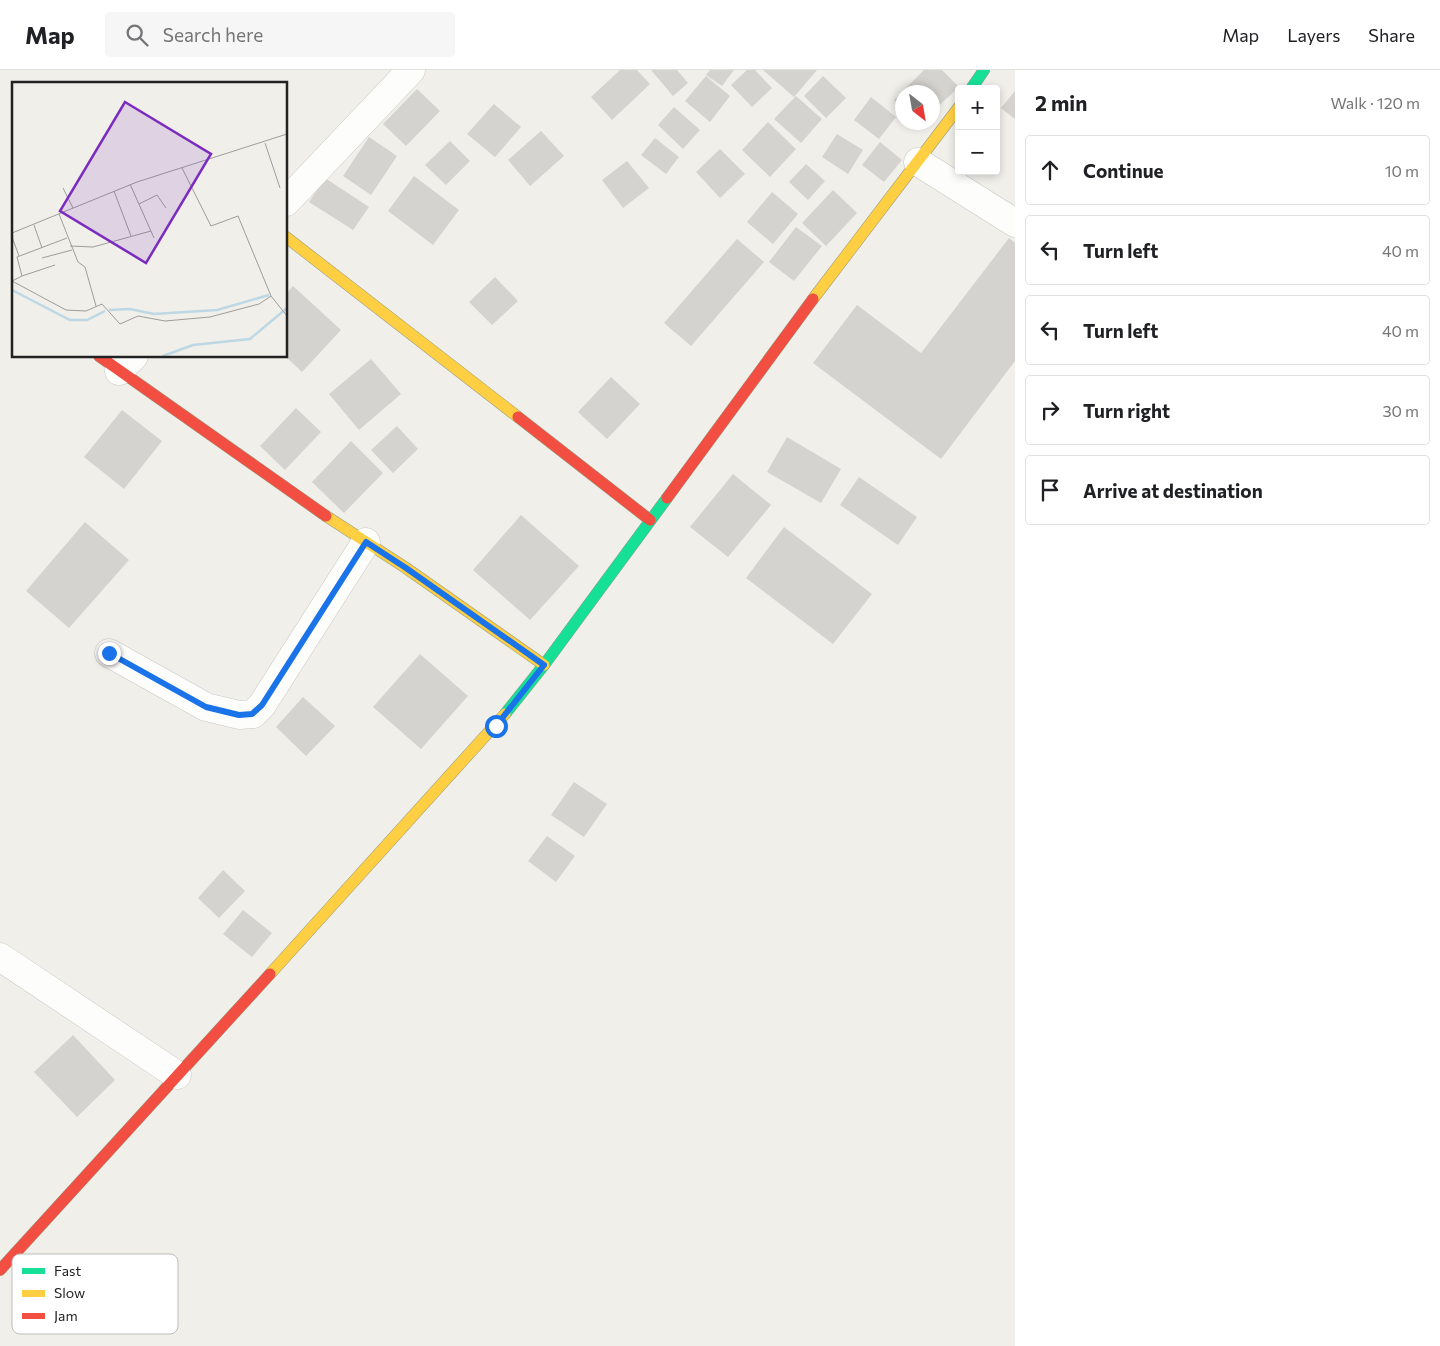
<!DOCTYPE html>
<html lang="en">
<head>
<meta charset="utf-8">
<style>
  :root { --surface:#fff; --page:#f6f6f6; --text:#202124; --muted:#757577; --line:#e0e0e0 }
  body { margin:0; font-family:Commissioner,sans-serif; background:var(--page); color:var(--text) }
  .controls { position:absolute; right:15px; top:15px; display:grid; overflow:hidden; border-radius:5px; box-shadow:0 2px 8px #0003 }
  .controls button { width:45px; height:45px; display:grid; place-items:center; padding:0; border:0; border-bottom:1px solid var(--line); background:var(--surface); color:var(--text); font:25px sans-serif }
  .compass { position:absolute; left:895px; top:15px; width:45px; height:45px; border-radius:50%; background:var(--surface); box-shadow:0 2px 8px #0003; rotate:149deg }
  .stop { position:absolute; width:15px; height:15px; margin:-11px; border:4px solid #1a73e8; border-radius:50%; background:#fff }
  .stop.end { background:#1a73e8; border-color:#fff; box-shadow:0 1px 5px #0008 }
  .list { margin:0; padding:0; list-style:none }
  h2 { display:flex; justify-content:space-between; align-items:center; height:65px; margin:0; padding:0 20px; font-size:21px }
  h2 small { font-size:16px; font-weight:400; color:var(--muted) }
  .list li { display:grid; grid-template-columns:32px 1fr auto; gap:15px; align-items:center; box-sizing:border-box; height:70px; margin:0 10px 10px; padding:0 10px; border:1px solid var(--line); border-radius:5px }
  .list b { display:block; font-size:19px; white-space:nowrap }
  .list em { font-size:16px; font-style:normal; color:var(--muted) }
  .icon { flex:none; width:28px; height:28px; fill:none; stroke:currentColor; stroke-width:2; stroke-linecap:round; stroke-linejoin:round }
  .map { position:relative; flex:none; width:1015px; height:1276px; overflow:hidden }
  header { display:flex; align-items:center; gap:30px; box-sizing:border-box; height:70px; padding:0 25px; background:var(--surface); border-bottom:1px solid var(--line) }
  header strong { font-size:24px }
  nav { display:flex; gap:28px; margin-inline-start:auto; font-size:18px }
  .search { width:350px; height:45px; background:var(--page); display:flex; align-items:center; gap:12px; box-sizing:border-box; padding:0 18px; border-radius:5px; color:var(--muted); font-size:19px }
  main { display:flex }
  aside { flex:1; background:var(--surface) }
  .map>svg:first-child { display:block }
  .building { fill:#d4d3cf }
  .lines { fill:none; stroke-linecap:round; stroke-linejoin:round }
  .street-casing { stroke:#c9c8c6; stroke-width:29 }
  .fast-casing { stroke:#979b80; stroke-width:12 }
  .slow-casing { stroke:#979b80; stroke-width:12 }
  .jam-casing { stroke:#979b80; stroke-width:12 }
  .street { stroke:#fdfdfc; stroke-width:28 }
  .fast { stroke:#16e098; stroke-width:11 }
  .slow { stroke:#ffcf43; stroke-width:11 }
  .jam { stroke:#f24e42; stroke-width:11 }
  .route { stroke:#1a73e8; stroke-width:6 }
  .inset-river { fill:none; stroke:#bdd8e4; stroke-width:2.5 }
  .inset-road { fill:none; stroke:#9e9d9a; stroke-width:1 }
  .view { fill:#7b2cbf; fill-opacity:0.15; stroke:#7b2cbf; stroke-width:2.5 }
  .inset-edge { fill:none; stroke:#222; stroke-width:2.5 }
  .key { fill:#fff; stroke:#bdbdbd; stroke-width:1 }
  .key-label { font-size:14px; fill:#222 }
</style>
</head>
<body>
<header>
<strong>Map</strong>
<div class="search"><svg class="icon" aria-label="search" viewBox="0 0 24 24"><circle cx="10" cy="10" r="6"/><path d="M15 15l6 6"/></svg>Search here</div>
<nav><a>Map</a><a>Layers</a><a>Share</a></nav>
</header>
<main>
<div class="map">
<svg width="1015" height="1276" viewBox="0 0 1015 1276">
  <rect width="100%" height="100%" fill="#f0efea"/>
  <path class="building" d="M620 0H637L650 14 612 50 591 27Z
    M651 0H677L688 13 673 26Z
    M710 0H734L722 16 706 5Z
    M747 0H755L772 18 752 37 731 15Z
    M763 0H817L794 27Z
    M924 0H942L959 17 932 42V22H902V39L894 30Z
    M706 6 730 26 710 52 685 31Z
    M823 6 846 28 826 48 804 26Z
    M417 19 440 41 406 76 383 54Z
    M1015 21V49L1001 38Z
    M796 26 822 49 801 73 774 49Z
    M871 27 896 47 879 69 854 50Z
    M494 34 521 57 495 87 467 64Z
    M674 37 700 60 683 79 658 55Z
    M768 52 796 79 770 107 742 80Z
    M541 61 564 86 530 116 508 90Z
    M837 64 863 80 848 104 822 87Z
    M369 67 397 86 371 125 343 106Z
    M655 68 679 87 666 104 641 85Z
    M450 71 470 91 446 115 425 95Z
    M880 72 902 90 884 112 862 95Z
    M720 79 745 104 720 128 696 102Z
    M627 91 649 118 623 138 602 110Z
    M806 94 825 111 808 130 789 112Z
    M414 106 459 140 433 175 388 141Z
    M325 108 369 137 353 160 309 132Z
    M833 120 857 143 826 176 802 153Z
    M772 122 798 144 773 174 747 152Z
    M796 157 822 176 794 211 769 192Z
    M1009 168 1015 173V291L941 389 813 293 857 235 921 283Z
    M737 169 764 192 691 276 664 253Z
    M495 207 518 231 492 255 469 232Z
    M293 216 341 260 302 302 286 287V224Z
    M371 289 401 324 359 360 329 324Z
    M611 307 640 334 607 369 578 342Z
    M296 338 321 362 285 400 260 376Z
    M122 340 162 371 124 419 84 387Z
    M397 356 418 379 393 403 371 380Z
    M787 367 841 399 821 433 767 402Z
    M351 371 383 403 344 443 312 412Z
    M733 404 771 435 728 487 690 457Z
    M859 407 917 447 898 475 840 435Z
    M521 445 579 496 530 550 473 500Z
    M85 452 129 490 69 558 26 521Z
    M784 457 872 524 833 574 746 508Z
    M420 584 468 626 421 679 373 637Z
    M303 627 335 656 306 686 276 657Z
    M574 712 607 734 584 767 551 745Z
    M547 766 575 786 556 812 528 791Z
    M223 800 245 821 219 848 198 828Z
    M243 840 272 863 252 887 223 864Z
    M73 965 115 1010 77 1047 34 1002Z"/>
  <g class="lines">
    <g class="street-casing">
      <path id="street" d="M918 92 1015 153
        M286 132 411 0
        M119 301 134 286
        M109 583 206 637 239 645 253 644 262 635 366 472
        M0 887 177 1005"/>
    </g>
    <g class="fast-casing">
      <path id="fast" d="M971 19 984 0
        M505 644 544 595 667 428"/>
    </g>
    <g class="slow-casing">
      <path id="slow" d="M286 167 518 347
        M813 229 959 37
        M326 446 406 498 544 595
        M270 904 505 644"/>
    </g>
    <g class="jam-casing">
      <path id="jam" d="M99 286 326 446
        M518 347 650 450
        M667 428 813 229
        M0 1200 270 904"/>
    </g>
    <use href="#street" class="street"/>
    <use href="#fast" class="fast"/>
    <use href="#slow" class="slow"/>
    <use href="#jam" class="jam"/>
  </g>
  <g class="lines">
    <path class="route" d="M109 583 206 637 239 645 252 644 262 635 366 472 406 498 544 595 496 656"/>
  </g>
  <g transform="translate(12 12)">
    <rect width="275" height="275" fill="#f0efea"/>
    <path class="inset-river" d="M0 208 58 238H75L93 229M97 228 118 227 142 232 205 228 257 213M151 274 181 263 238 257 275 226"/>
    <path class="inset-road" d="M253 61 268 106M170 86 199 144 226 134 259 214M118 102 142 156M51 106 61 126M102 109 119 154M127 122 145 113 154 126M47 132 66 180 73 185 84 224M22 143 30 166M0 151 125 100 275 52M0 155 7 174M58 164 81 165 139 149M30 176 60 168M10 194 43 183M0 199 54 228 74 229 90 222 108 242 126 234 153 239 198 235 247 222 259 214 275 234M0 199 10 194 5 175 55 156"/>
    <path class="view" d="M113 20 199 72 134 181 48 129Z"/>
    <rect width="275" height="275" class="inset-edge"/>
  </g>
  <rect x="12" y="1184" width="166" height="80" rx="8" class="key"/>
  <rect x="22" y="1198" width="23" height="6" fill="#16e098"/>
  <rect x="22" y="1220" width="23" height="7" fill="#ffcf43"/>
  <rect x="22" y="1243" width="23" height="6" fill="#f24e42"/>
  <g class="key-label">
    <text x="54" y="1206">Fast</text>
    <text x="54" y="1228">Slow</text>
    <text x="54" y="1251">Jam</text>
  </g>
</svg>
<div class="controls">
<button>+</button>
<button>−</button>
</div>
<svg class="compass" viewBox="-18 -18 36 36"><path d="M0-13l5 13h-10z" fill="#e53935"/><path d="M0 13l5-13h-10z" fill="#757577"/></svg>
<div class="stop" style="left:496px;top:656px"></div>
<div class="stop end" style="left:109px;top:583px"></div>
</div>
<aside>
<h2>2 min<small>Walk · 120 m</small></h2>
<ul class="list">
<li><svg class="icon" aria-label="ahead" viewBox="0 0 24 24"><path d="M12 20V5M6 11l6-6 6 6"/></svg><div><b>Continue</b></div><em>10 m</em></li>
<li><svg class="icon" aria-label="left" viewBox="0 0 24 24"><path d="M17 20v-9H6M10 6l-5 5 5 5"/></svg><div><b>Turn left</b></div><em>40 m</em></li>
<li><svg class="icon" aria-label="left" viewBox="0 0 24 24"><path d="M17 20v-9H6M10 6l-5 5 5 5"/></svg><div><b>Turn left</b></div><em>40 m</em></li>
<li><svg class="icon" aria-label="right" viewBox="0 0 24 24"><path d="M7 20v-9h11M14 6l5 5-5 5"/></svg><div><b>Turn right</b></div><em>30 m</em></li>
<li><svg class="icon" aria-label="arrive" viewBox="0 0 24 24"><path d="M6 21V4h12l-3 4 3 4H6"/></svg><div><b>Arrive at destination</b></div></li>
</ul>
</aside>
</main>
</body>
</html>
